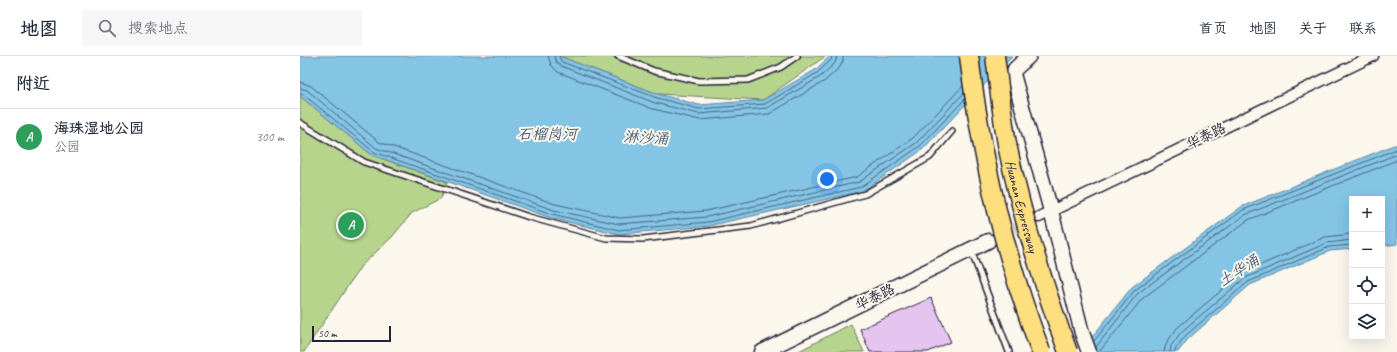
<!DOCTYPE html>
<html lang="zh">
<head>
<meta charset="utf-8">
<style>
  :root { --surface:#fff; --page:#f6f6f7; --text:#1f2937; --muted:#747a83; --line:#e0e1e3; --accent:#0f766e }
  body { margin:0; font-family:Caveat,"LXGW WenKai TC",sans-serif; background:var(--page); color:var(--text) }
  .controls { position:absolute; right:12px; bottom:12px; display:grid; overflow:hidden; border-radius:0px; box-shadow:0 4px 16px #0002 }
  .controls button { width:36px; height:36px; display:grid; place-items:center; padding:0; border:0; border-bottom:1px solid var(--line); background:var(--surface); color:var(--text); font:20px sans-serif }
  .scale { position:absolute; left:12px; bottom:10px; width:79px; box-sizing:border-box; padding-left:4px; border:2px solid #22223b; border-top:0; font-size:11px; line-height:14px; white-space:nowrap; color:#22223b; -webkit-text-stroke:3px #fbf7ec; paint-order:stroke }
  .you { position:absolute; left:527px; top:123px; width:14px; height:14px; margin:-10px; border:3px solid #fff; border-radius:50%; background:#1a73e8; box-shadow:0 0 0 6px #1a73e833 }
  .badge { display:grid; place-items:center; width:26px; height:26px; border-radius:50%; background:var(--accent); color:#fff; font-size:13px; font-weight:700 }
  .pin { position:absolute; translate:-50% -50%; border:2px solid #fff; box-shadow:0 1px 4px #0006 }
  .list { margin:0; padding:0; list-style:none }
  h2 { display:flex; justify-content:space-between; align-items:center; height:52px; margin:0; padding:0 16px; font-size:17px }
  h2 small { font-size:13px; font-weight:400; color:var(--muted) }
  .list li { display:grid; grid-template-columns:26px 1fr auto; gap:12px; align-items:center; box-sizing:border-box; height:56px; padding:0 16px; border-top:1px solid var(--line) }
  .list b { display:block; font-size:15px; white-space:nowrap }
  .list p { margin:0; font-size:13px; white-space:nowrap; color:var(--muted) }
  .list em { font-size:13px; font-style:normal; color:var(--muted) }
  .icon { flex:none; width:22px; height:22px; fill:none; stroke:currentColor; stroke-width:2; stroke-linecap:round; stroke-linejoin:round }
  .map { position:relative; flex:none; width:1097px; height:296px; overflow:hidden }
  header { display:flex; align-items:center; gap:24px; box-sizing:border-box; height:56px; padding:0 20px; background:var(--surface); border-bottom:1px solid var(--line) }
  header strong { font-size:19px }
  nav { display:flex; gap:22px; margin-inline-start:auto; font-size:14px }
  .search { width:280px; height:36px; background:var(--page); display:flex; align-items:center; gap:10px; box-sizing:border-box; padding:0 14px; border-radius:0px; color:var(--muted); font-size:15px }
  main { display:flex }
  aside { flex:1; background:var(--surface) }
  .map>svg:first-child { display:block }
  .green { fill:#b6d48c; stroke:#6c7b64 }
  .water { fill:#84c4e5; stroke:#5d83a1 }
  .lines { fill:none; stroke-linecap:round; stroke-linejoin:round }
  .shore { stroke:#49637f; stroke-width:1 }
  .building { fill:#e5c4f0; stroke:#22223b }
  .street-tunnel { stroke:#d0ccc9; stroke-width:10; stroke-dasharray:10 5; stroke-linecap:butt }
  .lane-casing { stroke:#22223b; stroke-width:8 }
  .street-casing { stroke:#22223b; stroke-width:13 }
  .secondary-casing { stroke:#22223b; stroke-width:17 }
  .lane { stroke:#fbf7ec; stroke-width:5 }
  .street { stroke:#fbf7ec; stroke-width:10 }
  .secondary { stroke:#fbf7ec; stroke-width:14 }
  .highway-bridge-casing { stroke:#22223b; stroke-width:21; stroke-linecap:butt }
  .highway-bridge { stroke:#fddf80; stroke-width:18 }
  .labels { text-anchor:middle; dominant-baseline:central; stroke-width:4; stroke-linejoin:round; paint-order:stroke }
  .street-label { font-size:14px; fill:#22223b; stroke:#fbf7ec }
  .water-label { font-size:15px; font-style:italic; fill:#445b76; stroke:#fbf7ec }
</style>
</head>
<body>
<header>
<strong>地图</strong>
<div class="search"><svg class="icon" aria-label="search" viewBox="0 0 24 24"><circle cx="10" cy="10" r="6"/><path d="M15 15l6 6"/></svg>搜索地点</div>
<nav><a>首页</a><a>地图</a><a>关于</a><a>联系</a></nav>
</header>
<main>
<aside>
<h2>附近<small></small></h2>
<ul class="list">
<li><span class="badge" style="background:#2e9e5b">A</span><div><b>海珠湿地公园</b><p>公园</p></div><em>300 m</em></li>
</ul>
</aside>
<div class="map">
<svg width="1097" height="296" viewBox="0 0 1097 296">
  <rect width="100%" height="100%" fill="#fbf7ec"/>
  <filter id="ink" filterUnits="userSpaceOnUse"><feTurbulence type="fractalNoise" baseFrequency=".025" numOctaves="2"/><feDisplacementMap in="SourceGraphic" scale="8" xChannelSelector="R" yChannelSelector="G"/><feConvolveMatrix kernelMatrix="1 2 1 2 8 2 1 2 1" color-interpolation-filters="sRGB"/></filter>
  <g filter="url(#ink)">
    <path class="green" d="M259 0H526L463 44 358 38Z
      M0 40 72 99 147 126 141 142 112 157 92 181 61 210 4 296H0Z
      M551 268 564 296H497Z"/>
    <path class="water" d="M0 0H259L358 38 399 49 463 44 515 14 530 0H712L622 94 563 135 408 170 319 178 251 162 72 99 0 40Z
      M1094 89H1097V188L1082 190V143H1052V193L1030 195 950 229 888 283 878 296H780L832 231 941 151Z"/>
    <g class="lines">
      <path class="shore" d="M248 0 251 9 258 16 353 53 400 64 469 58 525 25 540 11 543 5V0
        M254 0 256 6 261 10 355 47 399 58 467 52 520 21 535 7 537 0
        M259 0 260 3 262 6 357 42 399 53 465 48 517 17 531 4 532 0
        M0 26 11 30 79 86 255 148 320 162 406 155 557 121 613 82 663 30
        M0 32 7 34 76 92 254 154 319 168 407 161 559 126 616 87 664 37
        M0 38 4 39 74 96 252 158 319 174 408 166 561 131 620 90 665 43
        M794 285 835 234 943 154 1097 93
        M796 291 838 237 945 159 1097 98
        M799 296 843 242 948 164 1097 104
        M864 296 866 288 877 272 942 217 1025 181 1052 178
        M870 296 871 290 881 276 945 222 1027 187 1052 184
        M875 296 876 292 885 280 948 226 1029 191 1052 189"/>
    </g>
    <path class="building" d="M631 242 651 286 628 296H570L560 273Z"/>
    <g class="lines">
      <path class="street-tunnel" d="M700 180 729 166"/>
      <g class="lane-casing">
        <path id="lane" d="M318 0 354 15 399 25 448 24 481 11 497 0
          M0 67 64 106 229 161 306 182 343 183 451 170 565 138 630 101 652 75
          M671 194 709 296"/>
      </g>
      <g class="street-casing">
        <path id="street" d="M739 161 1073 0"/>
      </g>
      <g class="secondary-casing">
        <path id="secondary" d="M729 0 715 13 713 18 751 155 782 277 789 296
          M462 296 688 185"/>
      </g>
      <use href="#lane" class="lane"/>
      <use href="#street" class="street"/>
      <use href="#secondary" class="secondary"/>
      <g class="highway-bridge-casing">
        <g id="highway-bridge">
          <path d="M669 0C681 101 705 201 741 296"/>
          <path id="s1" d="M695 0C699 29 702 59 707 88 721 159 743 228 768 296"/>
        </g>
      </g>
      <use href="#highway-bridge" class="highway-bridge"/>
    </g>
  </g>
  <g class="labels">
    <g class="street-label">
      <text transform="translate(906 80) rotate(-26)">华泰路</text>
      <text stroke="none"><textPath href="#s1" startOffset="153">Huanan Expressway</textPath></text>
      <text transform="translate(575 241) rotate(-26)">华泰路</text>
    </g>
    <g class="water-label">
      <text x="247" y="78">石榴岗河</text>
      <text transform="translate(346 82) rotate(3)">淋沙涌</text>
      <text transform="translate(939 215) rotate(-33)">土华涌</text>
    </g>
  </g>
</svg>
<div class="controls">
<button>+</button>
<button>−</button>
<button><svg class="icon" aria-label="locate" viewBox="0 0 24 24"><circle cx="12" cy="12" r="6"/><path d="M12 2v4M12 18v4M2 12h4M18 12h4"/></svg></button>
<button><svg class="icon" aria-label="layers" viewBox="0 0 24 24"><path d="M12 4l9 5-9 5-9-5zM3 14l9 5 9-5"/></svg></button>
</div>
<div class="scale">50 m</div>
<div class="you"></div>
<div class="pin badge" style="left:51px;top:169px;background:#2e9e5b">A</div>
</div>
</main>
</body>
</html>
